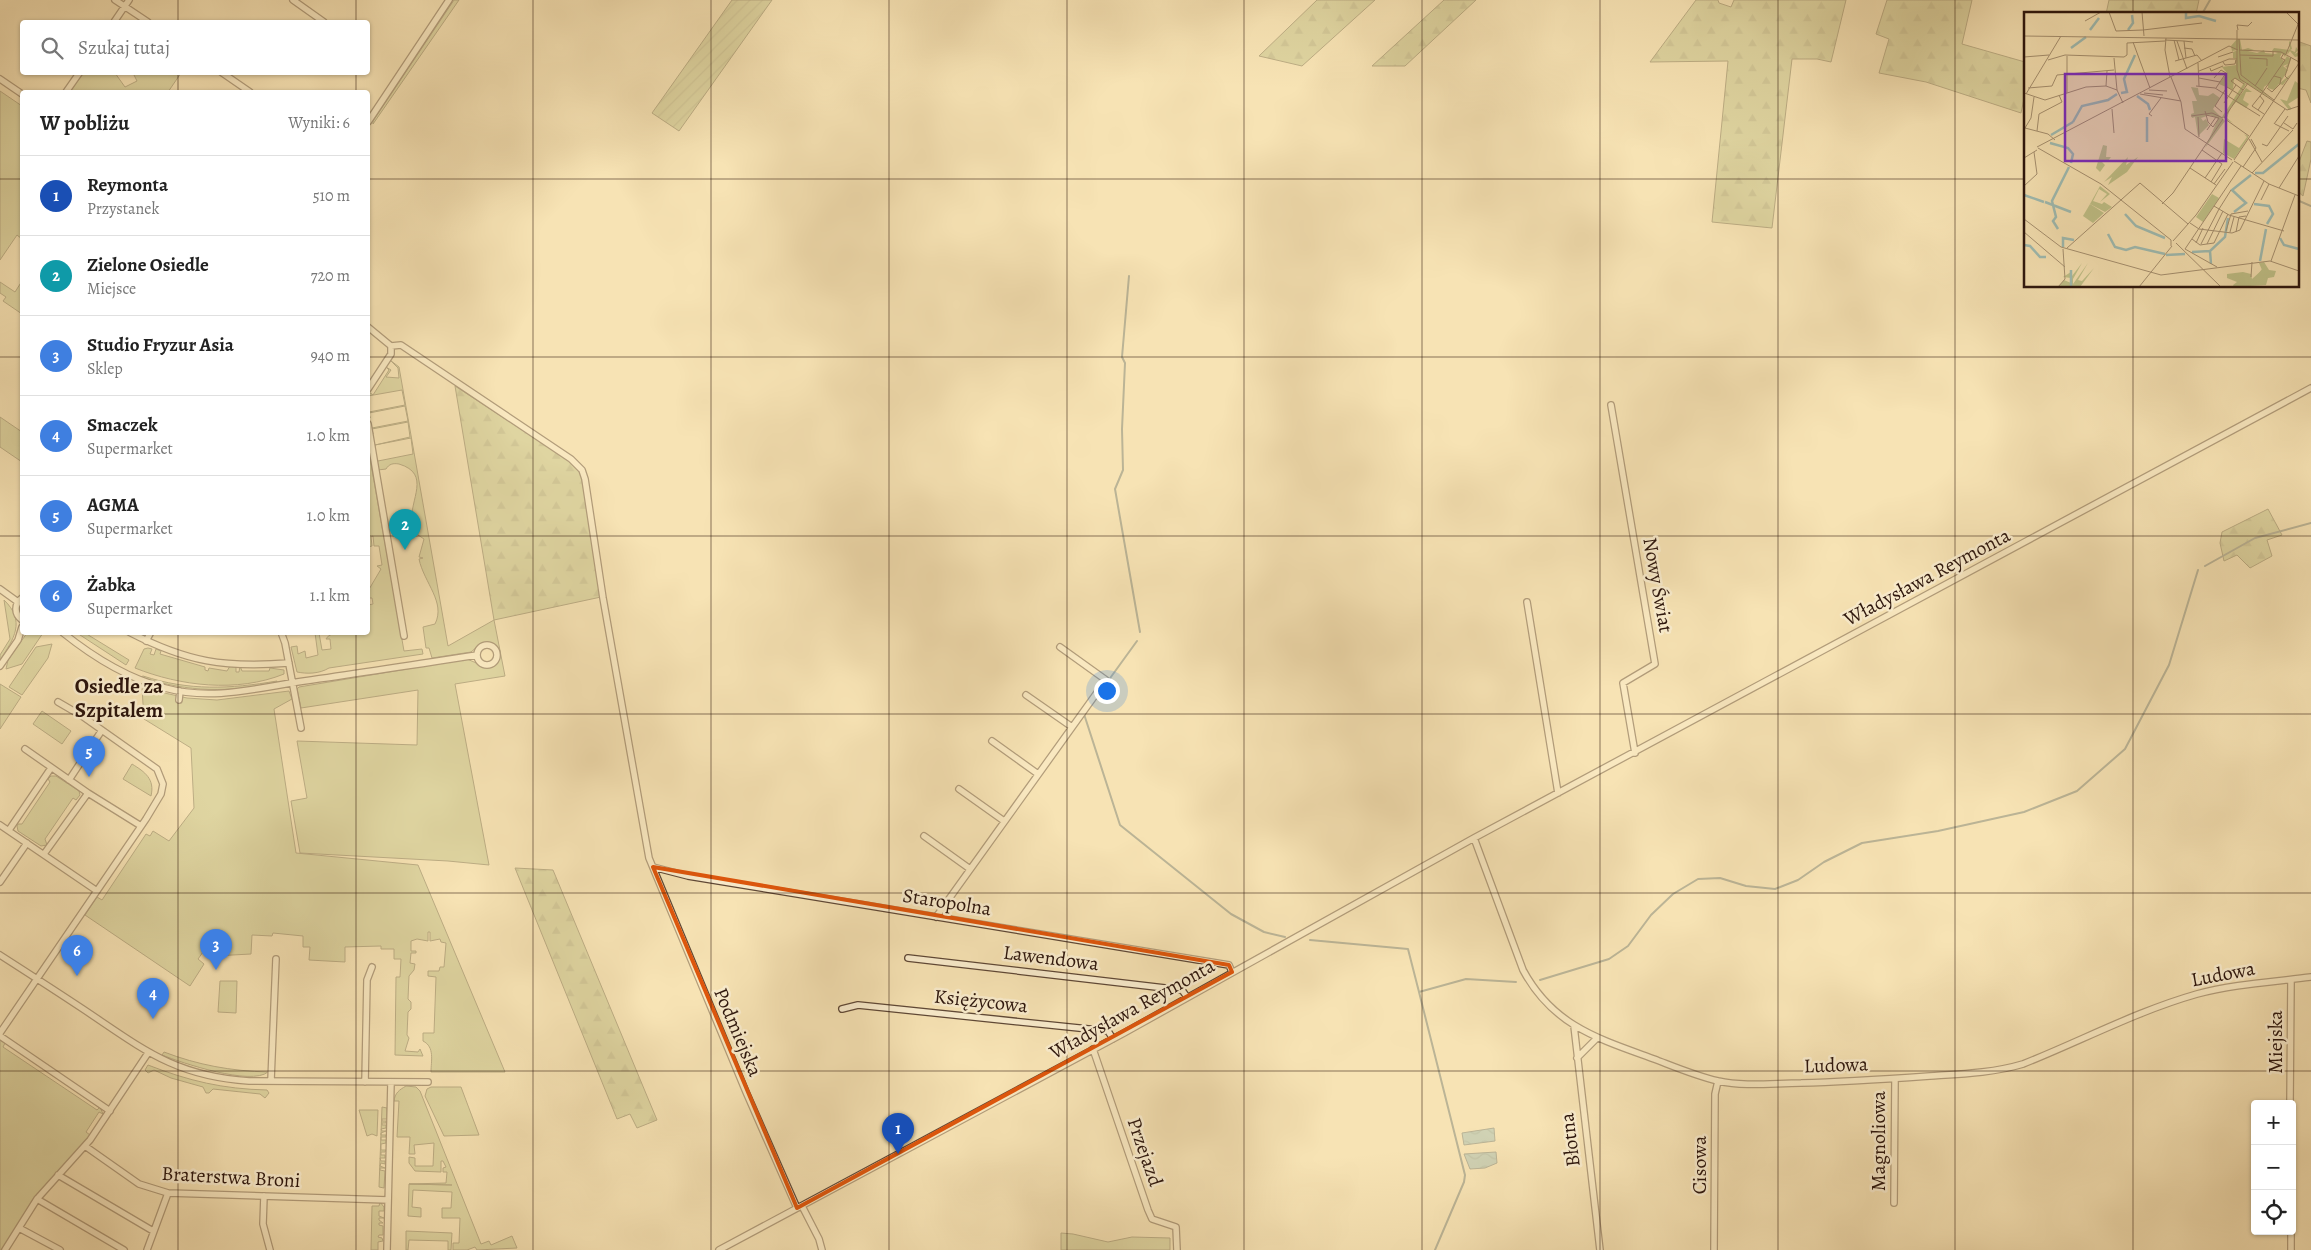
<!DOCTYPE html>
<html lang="pl">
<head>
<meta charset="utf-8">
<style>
  :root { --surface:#fff; --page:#f2f2f2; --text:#222; --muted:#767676; --line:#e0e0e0; --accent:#0b8043 }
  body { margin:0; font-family:Alegreya,serif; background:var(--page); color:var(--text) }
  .controls { position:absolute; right:15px; bottom:15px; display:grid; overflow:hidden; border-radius:5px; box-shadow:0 1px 4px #0004 }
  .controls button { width:45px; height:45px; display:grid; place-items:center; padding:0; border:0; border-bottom:1px solid var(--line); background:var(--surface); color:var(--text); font:25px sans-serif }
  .you { position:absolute; left:1106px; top:690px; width:18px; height:18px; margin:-12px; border:4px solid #fff; border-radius:50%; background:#1a73e8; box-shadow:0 0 0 8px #1a73e833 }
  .badge { display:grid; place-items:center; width:32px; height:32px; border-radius:50%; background:var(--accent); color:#fff; font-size:16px; font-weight:700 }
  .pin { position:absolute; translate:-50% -41px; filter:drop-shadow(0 1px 2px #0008) }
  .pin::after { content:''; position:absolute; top:26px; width:18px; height:15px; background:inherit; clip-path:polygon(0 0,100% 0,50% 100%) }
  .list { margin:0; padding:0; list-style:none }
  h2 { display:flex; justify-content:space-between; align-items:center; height:65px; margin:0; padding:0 20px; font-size:21px }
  h2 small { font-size:16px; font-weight:400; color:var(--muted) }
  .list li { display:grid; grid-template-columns:32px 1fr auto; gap:15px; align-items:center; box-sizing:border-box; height:80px; padding:0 20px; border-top:1px solid var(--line) }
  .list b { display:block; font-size:19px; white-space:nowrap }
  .list p { margin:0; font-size:16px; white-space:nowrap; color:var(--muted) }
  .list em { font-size:16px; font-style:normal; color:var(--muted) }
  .icon { flex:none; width:28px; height:28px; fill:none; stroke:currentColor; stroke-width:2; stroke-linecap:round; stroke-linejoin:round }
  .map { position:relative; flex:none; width:2311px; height:1250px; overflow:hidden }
  .search { position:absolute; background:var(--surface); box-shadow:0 1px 4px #0004; left:20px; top:20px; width:350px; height:55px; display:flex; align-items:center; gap:12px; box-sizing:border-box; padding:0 18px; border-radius:5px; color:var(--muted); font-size:19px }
  .panel { position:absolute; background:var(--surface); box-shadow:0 1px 4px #0004; left:20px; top:90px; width:350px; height:545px; border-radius:5px }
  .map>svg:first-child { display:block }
  .green { fill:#c1c38a; stroke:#766c4b }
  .forest { fill:url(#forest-firs); stroke:#766c4b }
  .garden { fill:url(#garden-furrows); stroke:#766c4b }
  .water { fill:url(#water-waves); stroke:#717a71 }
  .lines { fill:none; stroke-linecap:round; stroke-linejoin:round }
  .stream { stroke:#717a71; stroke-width:2 }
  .street-casing { stroke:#5f4836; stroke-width:8 }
  .street { stroke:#faedce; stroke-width:5.5 }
  .marked { fill:none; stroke:#df560c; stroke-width:4; stroke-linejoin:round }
  .grid { fill:none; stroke:#2c150c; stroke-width:1; stroke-opacity:0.55 }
  .labels { text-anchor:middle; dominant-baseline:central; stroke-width:5; stroke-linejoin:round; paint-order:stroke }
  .street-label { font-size:20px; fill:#2c150c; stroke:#faedce }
  .neighbourhood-label { font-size:21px; font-weight:bold; fill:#2c150c; stroke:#faedce }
  .inset-river { fill:none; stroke:#9fbdb4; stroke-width:2.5 }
  .inset-road { fill:none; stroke:#a69171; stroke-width:1 }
  .view { fill:#7b2cbf; fill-opacity:0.15; stroke:#7b2cbf; stroke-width:2.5 }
  .inset-edge { fill:none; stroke:#2c150c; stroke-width:2.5 }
</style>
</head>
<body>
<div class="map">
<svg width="2311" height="1250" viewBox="0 0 2311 1250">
  <defs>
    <pattern id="forest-firs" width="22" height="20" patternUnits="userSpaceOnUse" patternTransform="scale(1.25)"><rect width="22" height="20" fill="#c1c38a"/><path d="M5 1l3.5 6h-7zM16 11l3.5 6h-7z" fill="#a6a776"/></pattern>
    <pattern id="garden-furrows" width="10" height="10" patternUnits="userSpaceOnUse" patternTransform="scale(1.25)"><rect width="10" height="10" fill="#c1c38a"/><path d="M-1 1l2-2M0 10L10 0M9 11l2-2" fill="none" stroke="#a6a776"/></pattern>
    <pattern id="water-waves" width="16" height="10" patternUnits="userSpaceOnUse" patternTransform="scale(1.25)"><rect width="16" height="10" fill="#9fbdb4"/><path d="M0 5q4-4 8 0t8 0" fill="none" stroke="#89a29a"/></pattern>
  </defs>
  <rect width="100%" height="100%" fill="#f7e3b4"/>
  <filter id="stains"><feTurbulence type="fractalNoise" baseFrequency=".004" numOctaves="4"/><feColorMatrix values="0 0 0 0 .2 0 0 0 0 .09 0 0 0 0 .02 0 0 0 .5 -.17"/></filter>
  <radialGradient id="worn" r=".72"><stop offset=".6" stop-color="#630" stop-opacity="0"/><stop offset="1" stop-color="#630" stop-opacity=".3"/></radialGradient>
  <path class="green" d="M454 0H459L373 124V121Z
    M83 73H115L125 87 137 81 133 73H181L168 92H68Z
    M0 91 22 106V239L17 235 0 260Z
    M22 281V314L3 301 6 297 0 293V282L15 292Z
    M390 360 399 367 448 646 494 620 505 676 455 684 489 865 448 861 300 853 291 801 307 798 297 741 417 745 418 690 301 708 297 689 299 687 467 659 488 668C503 664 504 647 488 642L480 644 471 652 432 658 429 648H426L423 627 435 624C446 602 424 583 419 559L423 558 419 557 424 539 418 535 413 524 417 523 412 522C409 500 432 474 399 464 393 463 389 464 386 469L378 470 375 457 378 461 413 454 411 438 375 445V450L373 440 375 445 410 437 408 422 372 429 373 434 370 424 372 428 408 421 405 406 369 413 370 418 368 407 369 412 405 405 402 390 368 396 369 392 373 395 389 370 386 367 391 370 386 377 399 378 398 368Z
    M0 417 22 432V462L0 447Z
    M368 447 404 651 422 649 423 654 329 668C319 674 307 674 297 672L291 647 297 646 298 654 305 651 306 658 318 655 315 633H319L322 650 331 649 330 639H326C331 629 357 633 368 632V605L373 604 372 598H368V591L381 569 377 566 382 565 379 546H374L373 536 371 537 372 546 368 547Z
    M4 600C26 621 14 639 0 660V655L10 639Z
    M27 633H43L22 664 6 669 8 660Z
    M77 633H85L129 660 126 665Z
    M52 644 48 658 22 695 9 687 36 647Z
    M148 648 152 649 150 654 154 655 156 649 161 651 160 654 205 667V670L208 671 209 668 227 671 230 666H236V672H239L240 666 242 671H269L270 668 284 670V674C237 693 180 686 135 668L144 649Z
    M143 676C189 691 230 689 277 681V683C228 692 190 693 141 677Z
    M0 684 21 697 0 729Z
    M142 688 187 698 217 700 289 691 292 699 274 709 296 853 418 865 505 1072H431C431 1061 435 1047 423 1041V1033H434L436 977 428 976V971H439L440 967H444L446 943 441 942 440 939 430 941V932H428V941L417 939 411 941V951H416V953H411L410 963 415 964 414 970 409 976 408 999 411 1002V1009L408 1012 407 1035 409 1038 405 1051 418 1052 420 1049 423 1056 395 1055 396 977H400L401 959H394V949H381V946L345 947V962L309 960 310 947H303V936L273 933 272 936 252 935 251 954 214 956 208 952H203L198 959 204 964 190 986 85 915 97 897 102 900 146 834 150 836 153 831 169 841 194 808 191 748 144 719Z
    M42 711 71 731 62 744 33 724Z
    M132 764C145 772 155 779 151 796L123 779Z
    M51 776H56L79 791 80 795 76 800 73 798 45 839 47 845 41 846 18 831 17 826 18 824H22L50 782 48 779Z
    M220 981H237L236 1013 218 1012Z
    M0 1040 5 1043 3 1047 97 1110 100 1107 103 1114 99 1112 86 1132 90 1135 36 1196 2 1250H0Z
    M164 1052C198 1065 231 1071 268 1072 251 1086 182 1063 162 1055Z
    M148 1065C189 1081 223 1089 267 1090L269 1093 265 1098 260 1094 213 1089 209 1093H206L203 1087 171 1078 154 1070 148 1073 145 1070Z
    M406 1086 416 1087 420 1091 481 1244 489 1241 491 1245 512 1236 517 1248 477 1250 475 1247 467 1250H453V1243H459L460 1218H442V1208H451L452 1192 413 1190 412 1207 421 1208V1217L408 1216 409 1184 452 1185 409 1184 446 1183 447 1172H443V1168L446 1167 443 1161H441V1172L415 1171 409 1163V1157L415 1158V1166H433L434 1143 414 1145 415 1154H409L410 1137H397L399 1101H394C395 1093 399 1090 406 1086Z
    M431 1087H461L479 1135 444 1136 425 1096 427 1089Z
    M382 1107 387 1108V1119H382V1121H386V1123H382V1125H386V1128L381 1129 382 1131H386L381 1133V1135H386V1137H381V1140H386V1143L381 1144V1150H386L385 1152H381V1155H385V1158H380L381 1161H385V1164L381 1163 380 1166 385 1168H380V1170L385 1171 384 1188 379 1187Z
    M359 1110H378L377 1136 372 1134 367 1136Z
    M380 1202 384 1207V1211H379V1216L384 1218H379V1220L383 1223H379V1225L383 1226V1235H379L378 1237 382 1238 383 1241 378 1242V1250H371L372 1206H379Z
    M406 1231 452 1233 451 1250H448V1241L409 1240 408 1250H406Z
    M1061 1233 1073 1234 1108 1242 1132 1237 1170 1238V1250H1061Z"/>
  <path class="forest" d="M1317 0H1375L1302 66 1259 56Z
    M1444 0H1476L1405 66H1372Z
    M1696 0H1718L1719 3 1731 7 1734 0H1846L1831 62 1817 59H1792L1772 228 1712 222 1728 61 1650 62Z
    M1887 0H1972L1962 44 2025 62V94L2021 113 1926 82 1879 73 1889 39 1876 34Z
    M2109 0H2199L2196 14H2106Z
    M2297 41 2311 46V103L2306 90 2297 88Z
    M2307 141 2311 142V159L2303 196 2297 191V167Z
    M455 386 571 462 581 473 601 597 494 620Z
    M2268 509 2282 535 2267 540 2272 556 2250 568 2237 555 2224 561 2220 543 2222 532Z
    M515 868 553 870 657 1120 637 1128 630 1114 617 1119Z"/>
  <path class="garden" d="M732 0H772L679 131 652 113Z"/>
  <path class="water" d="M1494 1128 1495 1141 1464 1145 1462 1133Z
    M1496 1152 1497 1163 1485 1168 1470 1169 1464 1154Z"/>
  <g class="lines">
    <path class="stream" d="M2202 14 2210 0
      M2297 200 2311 206
      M1129 276 1122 357 1125 363 1122 429 1123 470 1115 489 1140 632
      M2205 566 2255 538 2311 523
      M1108 681 1137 641
      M1084 714 1120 825 1231 914 1264 932 1285 937
      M1310 940 1408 949 1419 992
      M1540 980 1609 959 1628 946 1651 915 1673 894 1698 879 1720 878 1746 886 1775 889 1798 880 1824 862 1862 843 1938 831 2024 812 2077 791 2125 749 2169 665 2198 570
      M1435 1250 1464 1182 1465 1175 1419 992 1466 979 1516 982"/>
    <g class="street-casing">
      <path id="street" d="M115 0 148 22
        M293 0 324 22
        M114 22 129 0
        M221 72 250 92
        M0 79 22 94
        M66 92 80 72
        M368 122 449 0
        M368 327 391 346
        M391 346 401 345 571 459 582 470 585 479 603 598 649 858 746 1092 797 1208
        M368 389 391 354V346
        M1611 405 1655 664 1623 683 1635 753
        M368 424 404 636
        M0 589 18 602
        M22 598C14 604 14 614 22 620
        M1527 602 1558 793
        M62 632C93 657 126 678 165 688 212 701 257 688 304 681 361 673 419 664 477 655
        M129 632C187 662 224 668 289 663
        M281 632 285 643 301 728
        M146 641 151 632
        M477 655a10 10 0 1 1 20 0a10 10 0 1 1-20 0Z
        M0 666 18 640 22 627
        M1026 695 1072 727
        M179 700 180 691
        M992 741 1038 774
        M25 749 88 793 141 826
        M69 780 102 730
        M959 789 1004 821
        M0 825 97 891
        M9 830 51 768
        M924 836 970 869
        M1474 838 1523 970C1553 1026 1599 1039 1654 1059 1675 1067 1696 1076 1718 1081 1745 1087 1774 1083 1801 1083 1844 1082 1887 1079 1930 1076 1961 1074 1993 1073 2023 1064 2081 1041 2137 1011 2197 994 2234 984 2273 982 2311 977
        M44 854 88 793
        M653 867 688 876 1229 965 1232 972
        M0 882 27 843
        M936 917 1106 680 1060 647
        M0 955C28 973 56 991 83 1009 143 1049 174 1076 249 1081L428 1082
        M908 958 1182 990 1187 997
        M842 1009 858 1005 1108 1031 1113 1039
        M1574 1026 1600 1250
        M0 1033 146 819 161 794 163 784 157 769 82 716 58 702
        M0 1036 110 1111
        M1093 1049 1148 1210 1152 1219 1176 1227 1177 1250
        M1577 1058 1597 1038
        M271 1080 276 959
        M365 1082 367 980 372 967
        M2290 1104 2291 980
        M85 1146 139 1184 168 1193 388 1200
        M58 1175 153 1231
        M264 1196 263 1224 270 1250
        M37 1199 124 1250
        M1894 1203 1895 1079
        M802 1206 819 1239 822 1250
        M19 1228 60 1250
        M2291 1231V1250
        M5 1250 37 1199 90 1140 148 1053
        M147 1250 168 1193
        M387 1250 391 1082
        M719 1250 1124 1033 1474 838 2311 388
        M1714 1250 1715 1094 1718 1081"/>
    </g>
    <use href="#street" class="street"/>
  </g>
  <path d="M0 0H2311V1250H0ZM653 867 1229 965 1232 972 797 1208Z" fill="#f7e3b4" fill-opacity=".55" fill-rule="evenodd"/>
  <path class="marked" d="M653 867 1229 965 1232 972 797 1208Z"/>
  <path class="grid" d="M178 0V22M356 0V22M533 0V1250M711 0V1250M889 0V1250M1067 0V1250M1244 0V1250M1422 0V1250M1600 0V1250M1778 0V1250M1955 0V1250M2133 0V14M178 72V92M356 72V92M0 179H22M368 179H2025M2297 179H2311M2133 286V1250M0 357H22M368 357H2311M0 536H22M368 536H2311M178 632V1250M356 632V1250M0 714H2311M0 893H2311M0 1071H2311"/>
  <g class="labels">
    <g class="street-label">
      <text transform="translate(1927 577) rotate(-28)">Władysława Reymonta</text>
      <text transform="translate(1658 585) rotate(80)">Nowy Świat</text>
      <text transform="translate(947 902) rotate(9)">Staropolna</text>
      <text transform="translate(1051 958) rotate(7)">Lawendowa</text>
      <text transform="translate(2223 974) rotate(-11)">Ludowa</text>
      <text transform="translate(981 1001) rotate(6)">Księżycowa</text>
      <text transform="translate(1132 1009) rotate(-29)">Władysława Reymonta</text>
      <text transform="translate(738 1032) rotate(67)">Podmiejska</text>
      <text transform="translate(2275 1042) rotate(-90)">Miejska</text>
      <text transform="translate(1836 1065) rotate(-2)">Ludowa</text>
      <text transform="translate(1570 1140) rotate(-97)">Błotna</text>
      <text transform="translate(1878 1141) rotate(-90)">Magnoliowa</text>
      <text transform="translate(1145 1152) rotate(71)">Przejazd</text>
      <text transform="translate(1699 1165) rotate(-90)">Cisowa</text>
      <text transform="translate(231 1177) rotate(3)">Braterstwa Broni</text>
    </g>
    <g class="neighbourhood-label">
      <text x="119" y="686">Osiedle za<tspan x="119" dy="24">Szpitalem</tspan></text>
    </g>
  </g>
  <g transform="translate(2024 12)">
    <rect width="275" height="275" fill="#f7e3b4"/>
    <path d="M213 27H216L218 38 224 36 230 38 224 39 233 41 240 38 241 41 251 42 254 41 248 39 250 36 265 38 266 36 265 34V30L266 29 268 37 266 38 271 40 272 35 274 38 271 42 275 40V44L271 45 266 39 263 43 264 39 261 45 258 41 256 45 260 49 263 44 267 47 264 56 261 55 264 52 259 54 264 58 256 71 267 62 259 73 255 72 250 78 244 76V72L240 75 239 80 249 88 219 69 222 72 214 86 222 76 228 80H222L219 88 225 92 222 96 212 90 207 95 203 106 209 111 198 105 220 71 210 66 209 78 195 72 203 61 198 55 212 53 211 48 213 47 209 46V40L214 38 208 39 207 34ZM271 69 275 72V85L264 92 268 97 265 98 256 87 263 89ZM167 75 174 76 175 83 184 84 189 81 196 86 189 97 201 109 181 136 194 107 186 103 177 106 179 109 182 107 185 113 174 124 171 105 168 106 167 102 170 101 168 89H173ZM220 122 224 124V126L210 147 199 141 200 127 215 136 223 125ZM240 250 245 258 252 259 250 265 244 266 242 273 210 275 209 273 213 270 203 266V262L219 260 227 262 228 267 238 258 235 251Z" fill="#c1c38a"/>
    <path d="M79 133 83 134 82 145H87L83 150H78L81 153 76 160 72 156ZM104 145 102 153 114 145 103 160 84 173 88 165 80 170ZM76 174 86 182 76 190 83 182 75 177 69 189 78 192 80 190 88 195 81 200 66 192ZM58 251 49 267V272L64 251 54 268 58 269 70 256 56 275H34L40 268 47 271V266L39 265 47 260 48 264Z" fill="#c1c38a"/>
    <path d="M238 257 250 261V264L235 268 232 273 229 269Z" fill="#c1c38a"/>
    <path d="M66 192 80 201 69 211 59 204Z" fill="#c1c38a"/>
    <path d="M188 182 195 186 179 210 172 205Z" fill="#c1c38a"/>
    <path class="inset-river" d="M162 0V6L175 4 192 9M66 18 75 6M104 18 109 11 108 3M47 36 62 25M97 81 103 80 100 67 111 43M113 84 124 92 126 98M123 105V130M49 110 58 94 84 88 93 82M27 123 49 110M26 131 44 136 49 142 47 151M231 161H239L275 132M0 183 20 190M21 190 47 200M230 192 245 194 249 202 243 212M210 200 222 191 208 178 227 163M101 202 112 214 141 226M34 217 29 209 32 205 28 189 45 155M84 222 91 235 102 238 111 235 141 242M256 226 260 233 275 237M0 233 6 234 16 245H22M39 235V226L50 228M168 240 186 239M142 243 161 242M236 249 242 217M187 252 186 239 201 225 204 206M47 258V275"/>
    <path class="inset-road" d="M85 0 92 19 119 18M118 0 120 24M262 0 275 13M61 9 77 0M119 18 178 11M213 18V58L216 67 263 98 275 94M214 18 213 13 224 14 228 10M0 24 275 28M142 26 141 38 146 65M215 27 217 63 250 88M141 28 160 29M150 28 155 48M153 29 163 57M109 30 126 76M103 31 141 29M160 36 168 37 171 44M215 38 257 40 275 50M262 42 275 10M216 43 249 44V39M0 45 25 43M194 45 209 40M90 46 93 78M162 46 160 29 169 30M225 46 243 47V54M24 48 41 43 100 45 103 43V31M151 49 173 43 178 49M199 50 201 53 211 52 212 48M174 51 175 74M186 56 187 59 199 54M175 59 205 47H213M147 65 157 90 161 117 208 148M175 66 196 70M190 66 197 58 202 61 192 76M264 67 261 64 267 45M82 74 83 59M172 74 191 76 236 104M231 74 243 56M4 76 28 74 33 63 90 58M243 76 248 80 256 72 257 66 250 64M125 78 143 79M219 78 207 69 211 66 220 72M0 81 21 88 62 75 82 74 93 78 99 91M43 81V44M120 81 139 83M2 82 37 24M116 82 157 89M236 84 228 94 240 102M10 85 7 106 1 116 24 122 31 128M200 91 212 73M88 97 90 121M234 98 240 89 236 84 261 48 257 46 260 41M181 99 184 110 189 115M198 100 191 94 203 75 216 83M182 103 195 106 189 115M128 104 125 102 137 86M167 104 188 101 199 106M174 105 175 125M200 106 224 71M201 107 225 124M260 111 269 117 273 111M250 112 261 97M251 112 265 119M183 118 192 105M13 119 15 102 38 90 35 83M225 127 238 150M238 132 243 134 264 104M13 135 205 34 214 38M14 136 77 172 147 228V234M178 138 198 152 187 170M0 146 13 138M210 148 275 51M210 149 245 172 275 184M219 155 232 136 227 127M166 156 192 173M228 161 269 118M181 166 198 141M190 172 201 157M0 174 13 162 10 140M255 176 275 144M237 188 245 172M138 192 149 181 199 107M190 194 205 203 260 219M195 197 207 178M0 207 37 235 137 263 246 249 275 259M166 211 175 217 208 221 216 218 240 169M202 219 207 202 224 199M0 220 41 255M206 220 210 205M212 220 215 205 222 204M168 227 176 233 190 231 204 202M149 229 172 203 209 150M152 231 197 275M172 231 179 216M177 232 195 197M183 232 199 199M43 236 116 171 164 212M247 249 271 183M193 255 161 237 217 154M227 265 228 250M34 275 41 267 39 237M115 275 148 234"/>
    <path class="view" d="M41 62H202V149H41Z"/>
    <rect width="275" height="275" class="inset-edge"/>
  </g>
  <rect width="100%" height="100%" filter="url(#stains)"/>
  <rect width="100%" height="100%" fill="url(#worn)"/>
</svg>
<div class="controls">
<button>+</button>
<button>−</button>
<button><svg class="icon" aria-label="locate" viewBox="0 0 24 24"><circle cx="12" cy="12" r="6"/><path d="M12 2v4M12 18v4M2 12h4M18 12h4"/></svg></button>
</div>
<div class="you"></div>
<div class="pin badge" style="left:898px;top:1154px;background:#1a4fb4">1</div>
<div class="pin badge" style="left:405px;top:550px;background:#0f9aa8">2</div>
<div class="pin badge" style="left:216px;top:970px;background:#3f7fe0">3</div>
<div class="pin badge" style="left:153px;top:1019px;background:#3f7fe0">4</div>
<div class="pin badge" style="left:89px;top:777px;background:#3f7fe0">5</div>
<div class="pin badge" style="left:77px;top:976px;background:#3f7fe0">6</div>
<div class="search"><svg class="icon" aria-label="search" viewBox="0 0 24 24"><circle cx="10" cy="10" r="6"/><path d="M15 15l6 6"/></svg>Szukaj tutaj</div>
<section class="panel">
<h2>W pobliżu<small>Wyniki: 6</small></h2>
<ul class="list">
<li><span class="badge" style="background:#1a4fb4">1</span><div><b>Reymonta</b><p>Przystanek</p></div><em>510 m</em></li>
<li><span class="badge" style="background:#0f9aa8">2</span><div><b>Zielone Osiedle</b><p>Miejsce</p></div><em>720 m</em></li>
<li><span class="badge" style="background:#3f7fe0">3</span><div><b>Studio Fryzur Asia</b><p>Sklep</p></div><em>940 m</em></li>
<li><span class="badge" style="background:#3f7fe0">4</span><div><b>Smaczek</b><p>Supermarket</p></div><em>1.0 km</em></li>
<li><span class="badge" style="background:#3f7fe0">5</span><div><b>AGMA</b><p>Supermarket</p></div><em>1.0 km</em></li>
<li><span class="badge" style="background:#3f7fe0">6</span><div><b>Żabka</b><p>Supermarket</p></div><em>1.1 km</em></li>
</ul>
</section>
</div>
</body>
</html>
